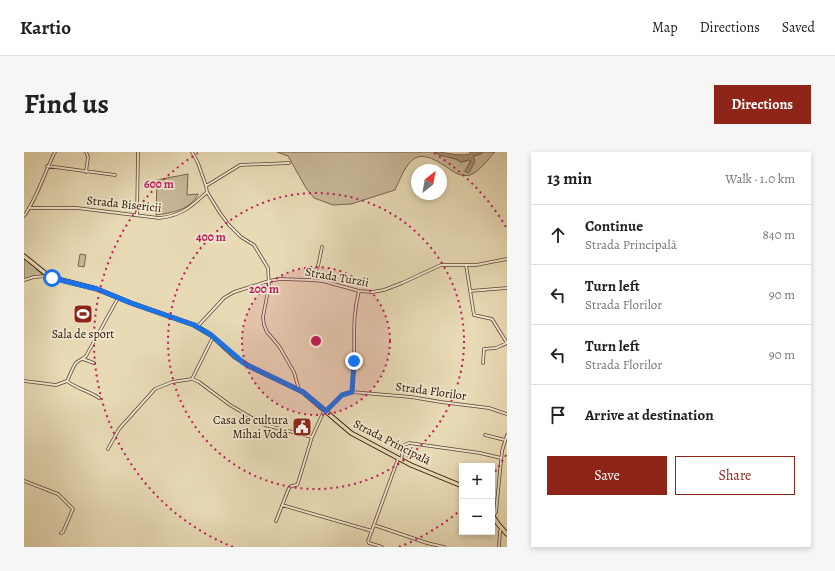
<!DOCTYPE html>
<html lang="en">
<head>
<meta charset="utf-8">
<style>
  :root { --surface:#fff; --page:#f6f6f6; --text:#202124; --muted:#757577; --line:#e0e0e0; --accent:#8f2418 }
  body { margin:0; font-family:Alegreya,serif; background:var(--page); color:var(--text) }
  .controls { position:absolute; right:12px; bottom:12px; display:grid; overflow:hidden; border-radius:0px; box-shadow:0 2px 6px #0003 }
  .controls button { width:36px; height:36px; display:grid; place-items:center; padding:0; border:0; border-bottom:1px solid var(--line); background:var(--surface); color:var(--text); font:20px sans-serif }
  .compass { position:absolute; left:387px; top:12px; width:36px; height:36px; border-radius:50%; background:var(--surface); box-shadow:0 2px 6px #0003; rotate:31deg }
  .stop { position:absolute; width:12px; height:12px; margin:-9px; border:3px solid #1a73e8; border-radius:50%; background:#fff }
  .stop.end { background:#1a73e8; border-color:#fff; box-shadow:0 1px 4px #0008 }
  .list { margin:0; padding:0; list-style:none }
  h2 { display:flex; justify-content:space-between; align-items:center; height:52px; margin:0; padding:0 16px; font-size:17px }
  h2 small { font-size:13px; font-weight:400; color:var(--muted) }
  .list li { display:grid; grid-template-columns:26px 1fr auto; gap:12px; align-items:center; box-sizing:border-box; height:60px; padding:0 16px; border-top:1px solid var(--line) }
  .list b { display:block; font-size:15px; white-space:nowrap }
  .list p { margin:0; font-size:13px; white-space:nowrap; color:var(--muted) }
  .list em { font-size:13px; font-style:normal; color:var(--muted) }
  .actions { display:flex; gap:8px; padding:12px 16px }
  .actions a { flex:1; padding:9px 0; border:1px solid var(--accent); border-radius:0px; text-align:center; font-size:14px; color:var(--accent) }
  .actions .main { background:var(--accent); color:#fff }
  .icon { flex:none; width:22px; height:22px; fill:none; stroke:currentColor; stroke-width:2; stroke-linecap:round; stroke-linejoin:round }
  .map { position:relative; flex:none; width:483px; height:395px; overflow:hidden; border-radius:0px }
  header { display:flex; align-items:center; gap:24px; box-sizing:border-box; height:56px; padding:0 20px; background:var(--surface); border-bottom:1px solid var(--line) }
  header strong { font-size:19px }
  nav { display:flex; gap:22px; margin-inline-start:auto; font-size:14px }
  .intro { display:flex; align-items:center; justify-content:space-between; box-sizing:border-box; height:96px; padding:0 24px }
  h1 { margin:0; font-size:28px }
  .button { padding:10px 18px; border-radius:0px; background:var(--accent); color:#fff; font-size:14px; font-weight:700 }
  main { display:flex; gap:24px; padding:0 24px }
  aside { flex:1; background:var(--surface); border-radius:0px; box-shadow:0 2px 6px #0003 }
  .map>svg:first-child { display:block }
  .green { fill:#c7b797; stroke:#7a634d }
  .water { fill:#a89578; stroke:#775f49 }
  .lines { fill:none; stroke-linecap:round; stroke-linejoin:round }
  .minor-casing { stroke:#5c4230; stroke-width:3.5 }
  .primary-casing { stroke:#2d0f03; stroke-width:5 }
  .minor { stroke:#efe7cf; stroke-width:2 }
  .primary { stroke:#e7dab5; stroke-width:3.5 }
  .route { stroke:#1a73e8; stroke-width:5 }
  .ring { fill:none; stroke:#c2185b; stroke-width:2; stroke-dasharray:2 4 }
  .labels { text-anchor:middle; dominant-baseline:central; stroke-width:3.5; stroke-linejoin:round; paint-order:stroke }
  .street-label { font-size:12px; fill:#2d0f03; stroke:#efe7cf }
  .poi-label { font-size:12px; fill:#2d0f03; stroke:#efe7cf }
  .centre { fill:#c2185b; stroke:#efe7cf; stroke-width:2 }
  .ring-label { font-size:12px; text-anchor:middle; font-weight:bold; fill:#c2185b; stroke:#efe7cf; stroke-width:3.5; stroke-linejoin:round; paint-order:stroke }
</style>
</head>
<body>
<header>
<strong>Kartio</strong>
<nav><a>Map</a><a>Directions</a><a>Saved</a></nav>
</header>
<div class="intro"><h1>Find us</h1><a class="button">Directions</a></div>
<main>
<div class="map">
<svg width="483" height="395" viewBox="0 0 483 395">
  <rect width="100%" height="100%" fill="#e7dab5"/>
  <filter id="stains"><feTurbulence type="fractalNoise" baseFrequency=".005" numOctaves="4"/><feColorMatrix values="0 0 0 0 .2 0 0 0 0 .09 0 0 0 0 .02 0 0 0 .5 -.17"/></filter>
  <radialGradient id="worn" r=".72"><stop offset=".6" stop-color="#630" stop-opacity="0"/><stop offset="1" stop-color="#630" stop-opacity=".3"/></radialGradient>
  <path class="green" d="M253 0H411C418 6 429 4 437 10L445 8 447 9 441 20 449 4 457 2 459 0H471C465 6 454 21 446 23 437 25 431 21 424 16 418 12 409 6 402 5 385 0 377 26 371 38L327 52 309 53 290 46 282 36 264 4Z
    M164 22 163 43 174 42C167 58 147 61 132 63L133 28Z
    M56 102 62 103 60 115 54 114Z
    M0 106 19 123 0 128Z"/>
  <path class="water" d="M411 0C423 0 434 5 446 2V0H459L457 2 449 4 451 9 446 19 444 21 441 19 447 9 445 8 437 10C429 4 418 6 411 0Z"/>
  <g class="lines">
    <g class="minor-casing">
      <path id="minor" d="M168 0 174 11 182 34 183 40 196 61 205 73 217 85 230 93 244 116 245 134 239 165 240 173 243 180 255 194 270 220 275 238
        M23 14 91 23
        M62 20 64 5 62 0
        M182 34 216 13 265 11
        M6 56H53L135 66C157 64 167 55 183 40
        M113 63 114 0
        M0 64C14 45 20 21 31 0
        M442 113 450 163 468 167 483 191 472 196 460 197 459 211
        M0 128 10 125 24 124
        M287 128 294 114 298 95
        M446 139 483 136
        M174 174 200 146 210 140 245 129 256 127 287 128 299 129 335 139 348 140 360 138 378 131 417 113H452L483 107
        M59 207 70 211
        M168 227 189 185
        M0 229 32 233 43 229C46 224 48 216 52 211 55 208 59 207 62 204L94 146
        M43 229C53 237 65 239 75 246
        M328 240C329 230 330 220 330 209 331 183 328 166 335 139
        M302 259 318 243 328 240 387 245 417 250 465 256 483 262
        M461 283 481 288
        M84 297 95 277 131 237 148 230 168 227 175 230 206 253 233 269 241 273 288 285
        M377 308 380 293 385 291 456 301 477 306
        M0 329 34 342 49 357 39 380 37 381
        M258 353 348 379
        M469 364 472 360 478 299 483 283
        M252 369 265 336 267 334 273 333 274 331 288 285 300 259
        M350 373 403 391 420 395
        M358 395 345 391 344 389 374 307
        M475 395 476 379 477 377"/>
    </g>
    <g class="primary-casing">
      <path id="primary" d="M0 104 26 125 73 137 107 151 170 173 187 183 211 205 225 214 279 240 327 281 387 313 438 334
        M468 363 474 372 483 382"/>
    </g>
    <use href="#minor" class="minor"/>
    <use href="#primary" class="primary"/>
  </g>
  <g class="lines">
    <path class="route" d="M28 126 73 137 107 151 170 173 187 183 221 212 279 240 302 259 318 243 328 240 330 209"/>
  </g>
  <circle cx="292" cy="189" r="74" fill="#c2185b" fill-opacity=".12"/>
  <g class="ring">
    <circle cx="292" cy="189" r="74"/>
    <circle cx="292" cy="189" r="148"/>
    <path d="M482 303A222 222 0 0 1 468 324M438 357A222 222 0 0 1 375 395M209 395A222 222 0 0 1 174 1M410 1A222 222 0 0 1 482 75"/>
  </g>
  <defs>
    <g id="stadium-square" transform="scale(1)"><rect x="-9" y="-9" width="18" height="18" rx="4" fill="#8f2418" stroke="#efe7cf"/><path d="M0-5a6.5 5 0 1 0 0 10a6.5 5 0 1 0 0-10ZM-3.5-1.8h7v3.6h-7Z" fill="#fff"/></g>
    <g id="civic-square" transform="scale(1)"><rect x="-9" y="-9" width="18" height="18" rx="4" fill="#8f2418" stroke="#efe7cf"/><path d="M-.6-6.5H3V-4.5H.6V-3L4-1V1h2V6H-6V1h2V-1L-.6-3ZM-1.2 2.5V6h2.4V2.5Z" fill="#fff"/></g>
  </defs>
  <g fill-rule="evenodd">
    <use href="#stadium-square" x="59" y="162"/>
    <use href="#civic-square" x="278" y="275"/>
  </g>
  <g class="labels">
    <g class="street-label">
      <text transform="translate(100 52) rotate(6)">Strada Bisericii</text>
      <text transform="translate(313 125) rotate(10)">Strada Turzii</text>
      <text transform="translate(407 239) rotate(8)">Strada Florilor</text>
      <text transform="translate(368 290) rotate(27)">Strada Principală</text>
    </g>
    <g class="poi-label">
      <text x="59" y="182">Sala de sport</text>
      <text x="264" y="268" text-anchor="end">Casa de cultura<tspan x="264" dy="14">Mihai Vodă</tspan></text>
    </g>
  </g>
  <circle cx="292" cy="189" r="6" class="centre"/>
  <g class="ring-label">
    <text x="135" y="36">600 m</text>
    <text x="187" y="89">400 m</text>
    <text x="240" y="141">200 m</text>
  </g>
  <rect width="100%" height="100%" filter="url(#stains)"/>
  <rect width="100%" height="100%" fill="url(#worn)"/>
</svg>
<div class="controls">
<button>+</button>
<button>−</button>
</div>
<svg class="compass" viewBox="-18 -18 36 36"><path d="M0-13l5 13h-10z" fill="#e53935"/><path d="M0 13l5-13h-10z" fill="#757577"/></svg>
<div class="stop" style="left:28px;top:126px"></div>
<div class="stop end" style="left:330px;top:209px"></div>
</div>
<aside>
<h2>13 min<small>Walk · 1.0 km</small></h2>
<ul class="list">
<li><svg class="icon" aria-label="ahead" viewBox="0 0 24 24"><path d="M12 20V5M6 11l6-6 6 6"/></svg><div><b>Continue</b><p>Strada Principală</p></div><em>840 m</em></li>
<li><svg class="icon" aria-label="left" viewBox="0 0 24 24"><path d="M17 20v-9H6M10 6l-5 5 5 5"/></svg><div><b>Turn left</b><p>Strada Florilor</p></div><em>90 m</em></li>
<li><svg class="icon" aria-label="left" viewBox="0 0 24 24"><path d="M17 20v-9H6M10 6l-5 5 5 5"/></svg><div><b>Turn left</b><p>Strada Florilor</p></div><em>90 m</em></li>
<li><svg class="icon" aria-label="arrive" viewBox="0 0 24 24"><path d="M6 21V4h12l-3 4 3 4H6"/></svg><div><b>Arrive at destination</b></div></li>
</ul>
<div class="actions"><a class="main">Save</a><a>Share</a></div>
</aside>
</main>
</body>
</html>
